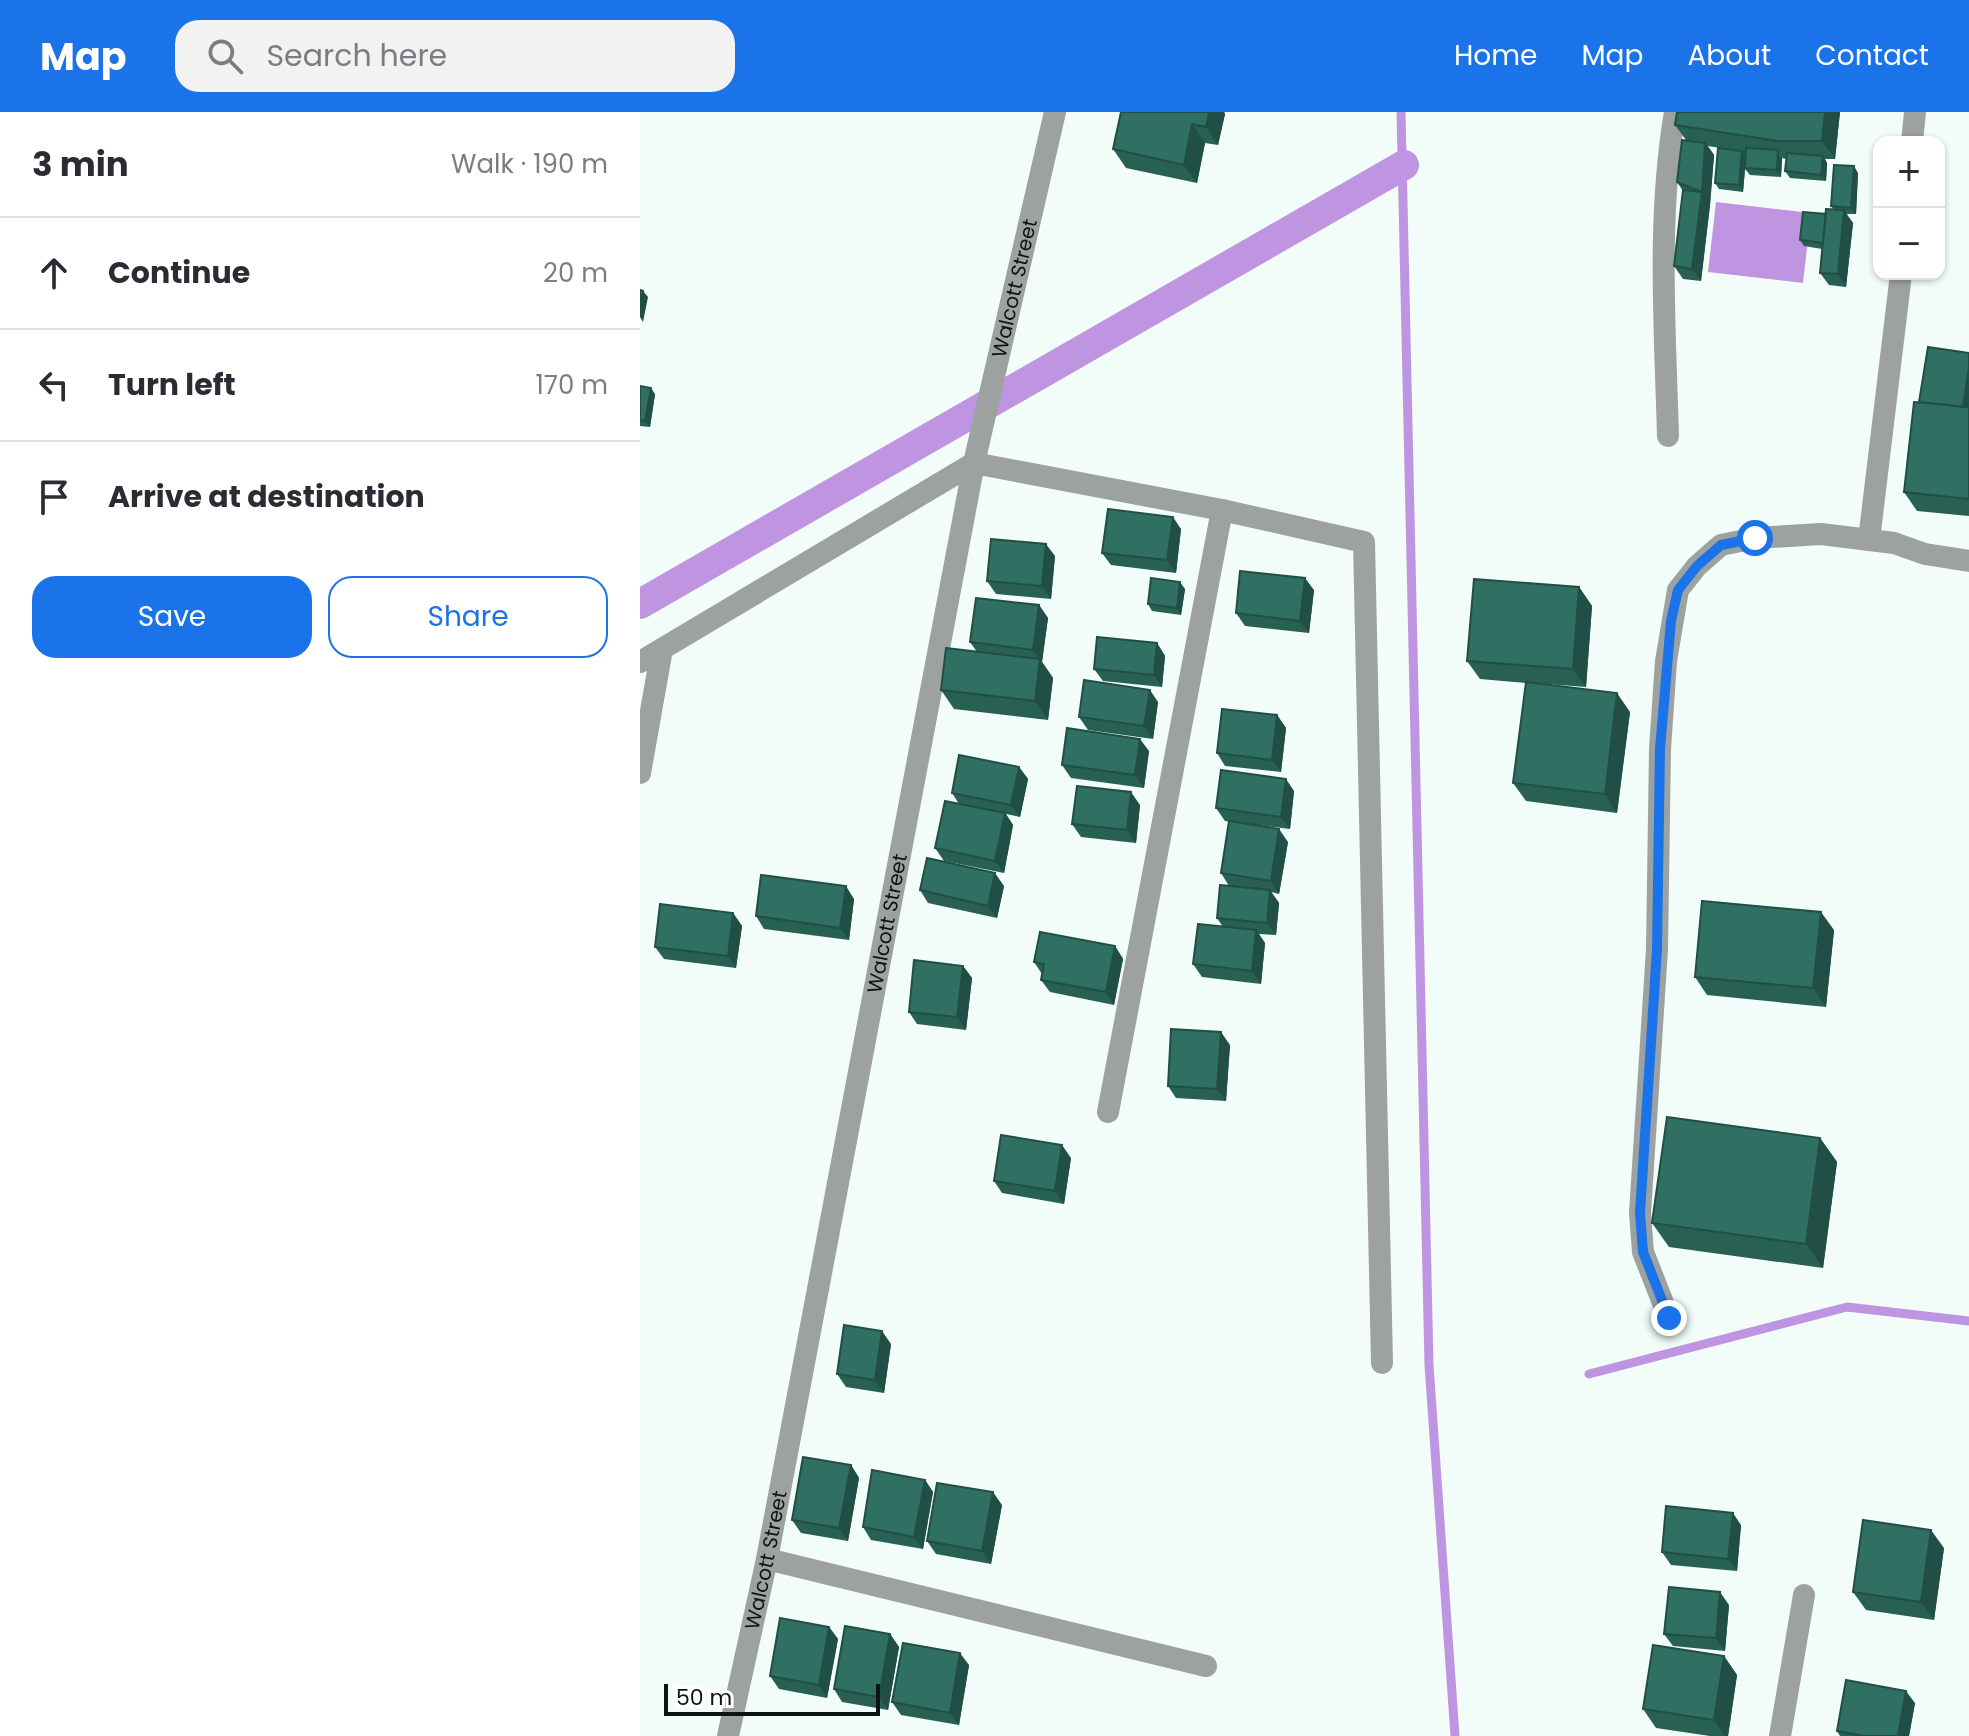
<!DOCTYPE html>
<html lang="en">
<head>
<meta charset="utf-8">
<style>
  :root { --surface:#fff; --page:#f2f2f3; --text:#2b2b33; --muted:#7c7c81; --line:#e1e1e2; --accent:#1a73e8 }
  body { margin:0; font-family:Poppins,sans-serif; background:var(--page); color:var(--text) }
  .controls { position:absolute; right:24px; top:24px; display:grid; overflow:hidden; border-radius:16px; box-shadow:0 2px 6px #0004 }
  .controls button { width:72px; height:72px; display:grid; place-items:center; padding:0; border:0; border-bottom:2px solid var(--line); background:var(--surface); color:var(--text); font:40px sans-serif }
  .scale { position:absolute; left:24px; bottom:20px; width:216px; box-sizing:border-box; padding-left:8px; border:4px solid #0f1312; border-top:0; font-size:22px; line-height:28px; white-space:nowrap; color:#0f1312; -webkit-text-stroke:6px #fff; paint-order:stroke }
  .stop { position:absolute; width:24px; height:24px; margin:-18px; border:6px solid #1a73e8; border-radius:50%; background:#fff }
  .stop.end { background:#1a73e8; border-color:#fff; box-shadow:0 2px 8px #0008 }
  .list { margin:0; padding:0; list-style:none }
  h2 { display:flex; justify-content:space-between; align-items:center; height:104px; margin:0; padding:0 32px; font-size:34px }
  h2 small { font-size:26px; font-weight:400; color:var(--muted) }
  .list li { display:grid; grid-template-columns:52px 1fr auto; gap:24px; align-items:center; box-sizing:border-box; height:112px; padding:0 32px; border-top:2px solid var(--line) }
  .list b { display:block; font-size:30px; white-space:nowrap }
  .list em { font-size:26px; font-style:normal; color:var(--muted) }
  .actions { display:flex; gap:16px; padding:24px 32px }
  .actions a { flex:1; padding:18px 0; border:2px solid var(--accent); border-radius:24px; text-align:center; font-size:28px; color:var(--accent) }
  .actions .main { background:var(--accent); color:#fff }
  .icon { flex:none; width:44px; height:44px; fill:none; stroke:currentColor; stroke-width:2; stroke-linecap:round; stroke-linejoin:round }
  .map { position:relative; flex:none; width:1329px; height:1624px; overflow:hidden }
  header { display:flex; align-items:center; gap:48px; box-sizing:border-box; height:112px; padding:0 40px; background:var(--accent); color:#fff }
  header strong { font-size:38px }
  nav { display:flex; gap:44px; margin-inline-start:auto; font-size:28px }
  .search { width:560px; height:72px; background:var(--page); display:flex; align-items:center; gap:20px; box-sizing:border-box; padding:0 28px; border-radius:24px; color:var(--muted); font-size:30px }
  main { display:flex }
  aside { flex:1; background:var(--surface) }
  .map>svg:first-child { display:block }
  .water { fill:#bf95e1 }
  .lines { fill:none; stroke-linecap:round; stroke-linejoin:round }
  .stream { stroke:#bf95e1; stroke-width:9 }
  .canal { stroke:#bf95e1; stroke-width:30 }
  .minor { stroke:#9da2a0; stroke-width:22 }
  .wall { fill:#286054 }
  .shaded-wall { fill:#214e45 }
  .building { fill:#2f7062; stroke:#214e45; stroke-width:2 }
  .route { stroke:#1a73e8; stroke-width:10 }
  .labels { text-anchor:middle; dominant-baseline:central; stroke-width:8; stroke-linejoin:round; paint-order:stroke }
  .street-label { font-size:20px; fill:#0f1312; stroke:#fff }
</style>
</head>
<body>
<header>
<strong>Map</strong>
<div class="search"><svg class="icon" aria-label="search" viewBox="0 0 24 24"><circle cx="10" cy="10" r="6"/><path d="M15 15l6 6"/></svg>Search here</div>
<nav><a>Home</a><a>Map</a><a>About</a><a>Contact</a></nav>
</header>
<main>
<aside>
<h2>3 min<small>Walk · 190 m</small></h2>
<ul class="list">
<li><svg class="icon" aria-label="ahead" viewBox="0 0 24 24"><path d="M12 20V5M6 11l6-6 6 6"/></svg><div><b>Continue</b></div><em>20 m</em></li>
<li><svg class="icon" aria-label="left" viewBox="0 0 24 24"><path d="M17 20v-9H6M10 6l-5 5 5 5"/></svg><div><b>Turn left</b></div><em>170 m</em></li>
<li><svg class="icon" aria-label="arrive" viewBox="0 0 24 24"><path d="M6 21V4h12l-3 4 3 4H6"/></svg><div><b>Arrive at destination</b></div></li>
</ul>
<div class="actions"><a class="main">Save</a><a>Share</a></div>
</aside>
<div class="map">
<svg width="1329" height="1624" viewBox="0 0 1329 1624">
  <rect width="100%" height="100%" fill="#f2fdfa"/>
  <path class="water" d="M1076 90 1171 101 1163 171 1068 160Z"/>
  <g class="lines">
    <path class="stream" d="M761 0 789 1253 815 1624
      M949 1262 1207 1195 1329 1209"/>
    <path class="canal" d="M0 492 764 53"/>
    <g class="minor">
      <path d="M1272 30 1275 0"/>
      <path d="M1028 324C1025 216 1017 106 1035 0"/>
      <path d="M1229 428 1261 162"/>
      <path d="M0 550 334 351 582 398 724 430 742 1251"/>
      <path d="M0 661 22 537"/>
      <path d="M468 1000 582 398"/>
      <path d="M1029 1206 1003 1140 1000 1101 1017 837 1020 637 1026 549 1038 478 1057 454 1081 433 1115 426 1181 422 1254 431 1285 442 1329 449"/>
      <path d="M127 1447 566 1554"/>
      <path id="s1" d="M88 1624 127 1447 334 351 415 0"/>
      <path d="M1140 1624 1164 1483"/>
    </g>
  </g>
  <path class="wall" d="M481 0H584L585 2 578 33 565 31 557 71 486 56 473 37Z
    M1200 0 1195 47H1185L1187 51 1186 69 1150 66 1145 59 1146 47 1142 46 1141 65 1110 63 1105 57 1103 80 1079 77 1075 71 1086 37 1068 34 1074 43 1070 93 1061 169 1043 167 1034 154 1043 79 1037 70 1046 28 1035 13Z
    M1218 61 1216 102H1206L1213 111 1206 175 1189 173 1180 161 1182 137 1164 134 1160 128 1186 102 1193 97 1191 94Z
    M1329 241V404L1277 399 1264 380 1279 290Z
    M0 274 15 282 10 315 0 314Z
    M541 417 536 461 471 453 462 441Z
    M415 444 411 487 356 482 347 469Z
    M939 475 952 494 946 575 894 571 990 600 977 701 886 689 873 671 886 571 840 567 827 549Z
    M545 477 541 503 512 499 508 492Z
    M674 478 669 521 605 514 596 501Z
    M399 493 408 506 402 550 413 566 408 608 314 597 301 578 337 540 330 530Z
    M517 531 525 544 522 575 463 569 454 557Z
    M518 590 513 627 448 618 439 605Z
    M637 603 646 616 641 660 585 654 577 641Z
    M509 639 504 676 431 666 422 653Z
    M379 655 388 667 380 705 366 702 373 713 364 761 304 749 295 736 319 692 312 681Z
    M654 679 650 717 585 709 576 696Z
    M500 693 496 731 441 725 432 712Z
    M648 730 639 782 631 780 639 791 636 823 619 822 625 831 621 872 562 865 553 852 583 815 577 806 601 775 589 774 581 761Z
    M364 774 357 806 288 791 280 778Z
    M214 787 209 828 124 817 116 804Z
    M93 801 102 814 96 856 24 847 15 835Z
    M1194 818 1186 895 1067 883 1055 865Z
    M475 834 483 847 474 893 410 880 401 868 402 862 394 850Z
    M323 854 332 866 326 918 277 912 269 900Z
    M590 933 586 989 536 986 528 974Z
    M1180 1026 1197 1050 1183 1156 1029 1135 1012 1111Z
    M431 1046 424 1092 362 1081 354 1069Z
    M251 1232 244 1281 206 1275 197 1262Z
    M211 1353 219 1366 208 1429 161 1421 152 1408Z
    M285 1368 293 1380 283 1437 231 1428 223 1415Z
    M362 1393 351 1452 296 1442 287 1429Z
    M1101 1413 1097 1459 1031 1453 1022 1440Z
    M1304 1436 1294 1508 1226 1498 1213 1480Z
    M1089 1493 1085 1539 1033 1534 1024 1522Z
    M189 1515 198 1527 187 1586 139 1577 130 1564Z
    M250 1522 259 1535 248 1598 202 1590 194 1577Z
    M1084 1544 1097 1563 1088 1624H1070L1016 1616 1003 1597Z
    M329 1553 319 1613 261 1603 252 1590Z
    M1275 1591 1269 1624H1200L1197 1619Z"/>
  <path class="shaded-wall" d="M569 0H584L585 2 578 33 566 15Z
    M1185 0H1200L1195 47 1182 29Z
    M552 12 565 31 557 71 544 53Z
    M1065 31 1074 43 1070 93 1061 169 1052 157Z
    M1102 39 1106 45 1103 80 1099 73Z
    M1183 44 1187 51 1186 69 1181 63Z
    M1137 45 1142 46 1141 65 1137 58Z
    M1214 54 1218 61 1216 102 1211 96Z
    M1204 98 1213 111 1206 175 1198 162Z
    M3 179 8 185 3 210 0 205V197Z
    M1329 255V307L1323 298Z
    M11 276 15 282 10 315 5 309Z
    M533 405 541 417 536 461 527 448Z
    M406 432 415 444 411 487 402 474Z
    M665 466 674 478 669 521 660 509Z
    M540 470 545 477 541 503 537 496Z
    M939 475 952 494 946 575 933 557Z
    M399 493 408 506 402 550 413 566 408 608 395 589 400 548 393 538Z
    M517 531 525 544 522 575 514 563Z
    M510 578 518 590 513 627 504 614Z
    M977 581 990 600 977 701 965 682Z
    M637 603 646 616 641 660 632 648Z
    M500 627 509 639 504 676 495 663Z
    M379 655 388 667 380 705 371 693Z
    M646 667 654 679 650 717 641 705Z
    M491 680 500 693 496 731 487 718Z
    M365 701 373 713 364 761 355 749Z
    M639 717 648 730 639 782 631 769Z
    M355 761 364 774 357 806 348 794Z
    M206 774 214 787 209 828 200 816Z
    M630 778 639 791 636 823 627 811Z
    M1181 800 1194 818 1186 895 1173 876Z
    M93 801 102 814 96 856 88 844Z
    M616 818 625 831 621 872 612 859Z
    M475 834 483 847 474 893 466 880Z
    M323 854 332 866 326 918 317 905Z
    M581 920 590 933 586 989 577 977Z
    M1180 1026 1197 1050 1183 1156 1166 1132Z
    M422 1033 431 1046 424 1092 415 1079Z
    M242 1219 251 1232 244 1281 235 1268Z
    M211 1353 219 1366 208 1429 199 1416Z
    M285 1368 293 1380 283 1437 274 1425Z
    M353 1380 362 1393 351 1452 342 1439Z
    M1093 1401 1101 1413 1097 1459 1088 1447Z
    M1291 1418 1304 1436 1294 1508 1281 1490Z
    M1080 1480 1089 1493 1085 1539 1076 1526Z
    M189 1515 198 1527 187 1586 179 1573Z
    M250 1522 259 1535 248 1598 239 1585Z
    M320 1541 329 1553 319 1613 310 1601Z
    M1084 1544 1097 1563 1088 1624H1085L1074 1608Z
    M1266 1579 1275 1591 1269 1624H1258Z"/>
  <path class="building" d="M481 0H569L566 15 552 12 544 53 473 37Z
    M1037 0H1185L1182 29H1138L1035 13Z
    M1042 28 1065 31 1062 80 1052 157 1034 154 1043 78 1062 80 1037 70Z
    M1078 36 1102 39 1099 73 1075 71Z
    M1106 36 1138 38 1137 58 1105 56Z
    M1147 41 1183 44 1181 63 1145 59Z
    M1194 53 1214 54 1211 96 1191 94Z
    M1186 97 1204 98 1198 162 1180 161Z
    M1163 100 1186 102 1183 131 1160 128Z
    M0 178 3 179 0 197Z
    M1288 235 1329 241V255L1323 295 1279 290Z
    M0 274 11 276 5 309 0 308Z
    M1274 290 1329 295V387L1264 380Z
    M468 397 533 405 527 448 462 441Z
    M351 427 406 432 402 474 347 469Z
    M600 459 665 466 660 509 596 501Z
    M511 466 540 470 537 496 508 492Z
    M834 467 939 475 933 557 827 549Z
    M336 486 399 493 393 538 330 530Z
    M457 525 517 531 514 563 454 557Z
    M306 536 400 547 395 589 301 578Z
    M444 568 510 578 504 614 439 605Z
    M886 570 977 581 965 682 873 671Z
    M582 597 637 603 632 648 577 641Z
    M427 616 500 627 495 663 422 653Z
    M319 643 379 655 371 693 312 681Z
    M581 658 646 667 641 705 576 696Z
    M437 674 491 680 487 718 432 712Z
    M305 689 365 701 355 749 295 736Z
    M589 709 639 717 631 769 581 761Z
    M287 746 355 761 348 794 280 778Z
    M121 763 206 774 200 816 116 804Z
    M580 773 630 778 627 811 577 806Z
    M1062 789 1181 800 1173 876 1055 865Z
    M20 792 93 801 88 844 15 835Z
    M558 812 616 818 612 859 553 852Z
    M400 820 475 834 466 880 401 868 404 852 394 850Z
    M274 848 323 854 317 905 269 900Z
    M531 917 581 920 577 977 528 974Z
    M1027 1005 1180 1026 1166 1132 1012 1111Z
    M361 1023 422 1033 415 1079 354 1069Z
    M204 1213 242 1219 235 1268 197 1262Z
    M163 1345 211 1353 199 1416 152 1408Z
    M232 1358 285 1368 274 1425 223 1415Z
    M297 1371 353 1380 342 1439 287 1429Z
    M1026 1394 1093 1401 1088 1447 1022 1440Z
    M1223 1408 1291 1418 1281 1490 1213 1480Z
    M1029 1475 1080 1480 1076 1526 1024 1522Z
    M140 1506 189 1515 179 1573 130 1564Z
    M205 1514 250 1522 239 1585 194 1577Z
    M263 1531 320 1541 310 1601 252 1590Z
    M1013 1533 1084 1544 1074 1608 1003 1597Z
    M1206 1568 1266 1579 1258 1624H1224L1197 1619Z"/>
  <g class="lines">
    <path class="route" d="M1029 1206 1003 1140 1000 1101 1017 837 1020 637 1031 509 1038 478 1057 454 1081 433 1115 426"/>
  </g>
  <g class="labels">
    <g class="street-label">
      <text stroke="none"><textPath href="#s1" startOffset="1476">Walcott Street</textPath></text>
      <text stroke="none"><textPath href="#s1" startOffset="828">Walcott Street</textPath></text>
      <text stroke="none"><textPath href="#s1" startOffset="180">Walcott Street</textPath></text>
    </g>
  </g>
</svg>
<div class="controls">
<button>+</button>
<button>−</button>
</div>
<div class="scale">50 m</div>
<div class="stop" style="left:1115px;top:426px"></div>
<div class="stop end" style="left:1029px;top:1206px"></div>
</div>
</main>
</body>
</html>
